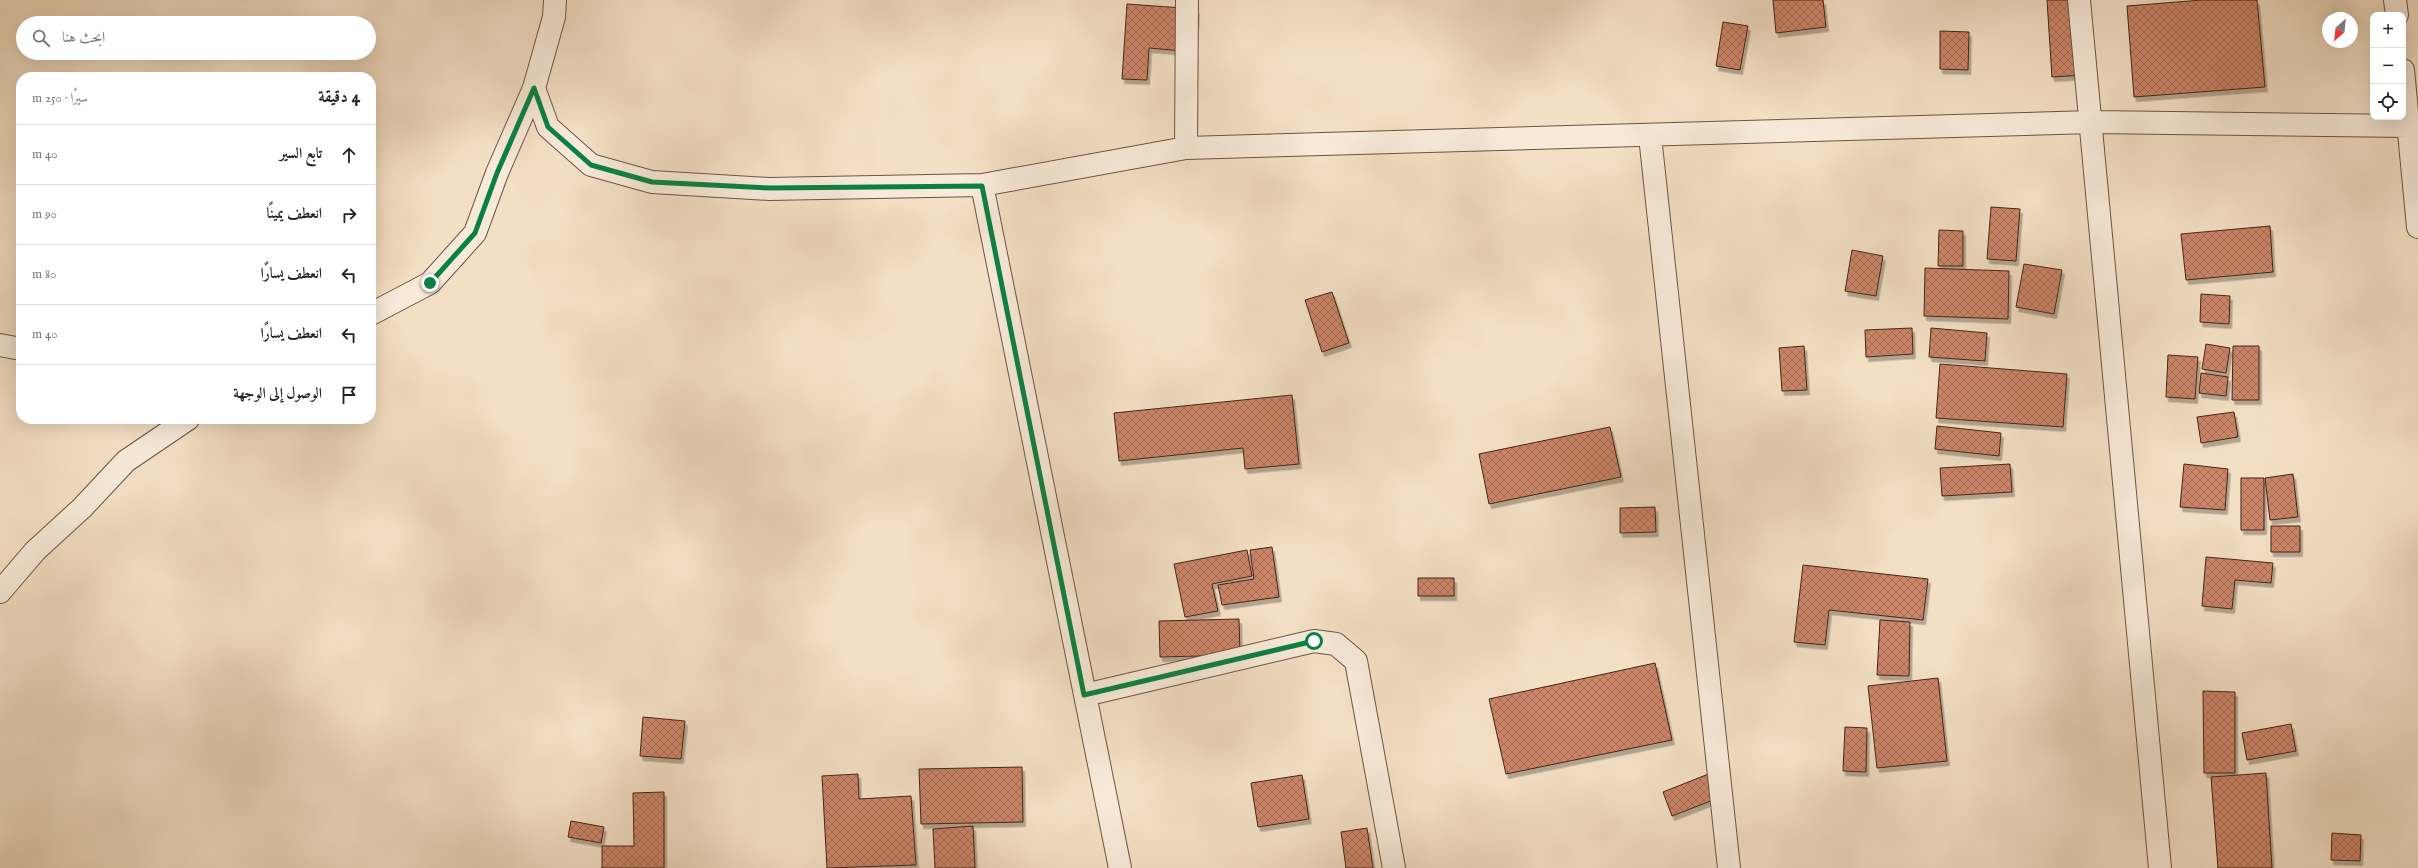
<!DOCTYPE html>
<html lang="ar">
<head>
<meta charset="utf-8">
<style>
  :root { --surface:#fff; --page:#f2f2f2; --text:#222; --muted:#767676; --line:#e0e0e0 }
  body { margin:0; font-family:"IM FELL English",Amiri,serif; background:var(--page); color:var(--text); direction:rtl }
  .controls { position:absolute; right:12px; top:12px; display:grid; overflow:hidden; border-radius:8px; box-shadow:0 4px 16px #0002 }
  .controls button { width:36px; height:36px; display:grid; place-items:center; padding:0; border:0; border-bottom:1px solid var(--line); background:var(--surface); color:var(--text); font:20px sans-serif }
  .compass { position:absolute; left:2322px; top:12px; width:36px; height:36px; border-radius:50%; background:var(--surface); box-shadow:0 4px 16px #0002; rotate:207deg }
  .stop { position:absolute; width:12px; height:12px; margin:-9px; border:3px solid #0b8043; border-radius:50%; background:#fff }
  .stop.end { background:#0b8043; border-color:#fff; box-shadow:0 1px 4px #0008 }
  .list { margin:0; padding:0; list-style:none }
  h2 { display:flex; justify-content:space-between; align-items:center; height:52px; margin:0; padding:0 16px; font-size:17px }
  h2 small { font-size:13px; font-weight:400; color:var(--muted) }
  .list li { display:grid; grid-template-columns:26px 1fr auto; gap:12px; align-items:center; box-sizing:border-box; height:60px; padding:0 16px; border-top:1px solid var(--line) }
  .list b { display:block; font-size:15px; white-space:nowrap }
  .list em { font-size:13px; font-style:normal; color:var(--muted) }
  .icon { flex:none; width:22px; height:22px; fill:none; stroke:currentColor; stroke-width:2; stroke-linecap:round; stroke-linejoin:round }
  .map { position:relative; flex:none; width:2418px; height:868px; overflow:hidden; direction:ltr }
  .search { position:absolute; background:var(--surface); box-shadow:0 4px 16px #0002; left:16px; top:16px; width:360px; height:44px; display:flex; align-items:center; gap:10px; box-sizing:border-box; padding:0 14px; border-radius:22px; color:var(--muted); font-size:15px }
  .panel { position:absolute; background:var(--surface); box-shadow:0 4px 16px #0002; left:16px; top:72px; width:360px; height:352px; border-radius:16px; direction:rtl }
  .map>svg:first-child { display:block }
  .building { fill:url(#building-cross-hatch); stroke:#452414; filter:url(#shadow) }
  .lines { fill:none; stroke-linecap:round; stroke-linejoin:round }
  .minor-casing { stroke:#705340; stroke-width:24 }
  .minor { stroke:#f7ead9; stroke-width:22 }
  .route { stroke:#0b8043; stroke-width:5 }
</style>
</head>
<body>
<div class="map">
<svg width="2418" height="868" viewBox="0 0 2418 868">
  <defs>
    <pattern id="building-cross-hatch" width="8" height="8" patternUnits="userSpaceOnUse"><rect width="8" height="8" fill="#cb8569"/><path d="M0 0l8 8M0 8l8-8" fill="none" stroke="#a76d55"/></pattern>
    <filter id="shadow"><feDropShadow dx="2.5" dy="4.5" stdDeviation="0" flood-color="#0004"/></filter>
  </defs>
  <rect width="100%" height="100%" fill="#f3dfc4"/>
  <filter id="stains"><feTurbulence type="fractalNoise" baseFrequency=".005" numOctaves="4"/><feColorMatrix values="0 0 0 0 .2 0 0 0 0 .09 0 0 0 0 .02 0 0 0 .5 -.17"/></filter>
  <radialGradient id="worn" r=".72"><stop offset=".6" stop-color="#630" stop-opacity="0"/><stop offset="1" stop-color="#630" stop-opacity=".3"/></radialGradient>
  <path class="building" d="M1773 0H1823L1826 27 1776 33Z
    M2047 0H2079L2084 75 2052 77Z
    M2202 0H2257L2265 87 2134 97 2127 6Z
    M1127 4 1197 9 1194 52 1149 48 1147 80 1122 79Z
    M1723 22 1748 26 1740 70 1716 66Z
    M1940 31 1969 32 1968 70 1940 69Z
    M1991 207 2020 209 2016 261 1987 259Z
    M2270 226 2273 272 2186 280 2181 234Z
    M1939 230 1963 231V266H1938Z
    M1852 250 1883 256 1876 296 1845 291Z
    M2024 264 2062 270 2054 314 2016 307Z
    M1925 268 2009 271 2008 319 1924 316Z
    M1332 292 1349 343 1322 352 1305 300Z
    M2201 294 2230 296 2229 324 2200 322Z
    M1912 328 1913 354 1866 357 1865 330Z
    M1931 328 1987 333 1985 361 1929 357Z
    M2206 344 2230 348 2226 373 2202 369Z
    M1804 346 1807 390 1782 391 1779 348Z
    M2233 346H2259V400H2232Z
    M2168 355 2198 357 2195 399 2166 397Z
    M1940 364 2067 374 2063 427 1936 418Z
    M2201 373 2228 377 2226 396 2199 393Z
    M1292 395 1299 464 1245 469 1243 448 1119 461 1114 413Z
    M2234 412 2238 437 2201 443 2197 417Z
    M1937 426 2001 433 1999 456 1935 449Z
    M1610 427 1621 477 1489 504 1479 454Z
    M2010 464 2012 492 1942 496 1940 468Z
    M2184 464 2228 469 2225 510 2180 507Z
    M2293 474 2298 517 2270 520 2265 478Z
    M2241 478H2264V530H2241Z
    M1655 507 1656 532 1620 533V508Z
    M2271 526H2300V552H2271Z
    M1272 547 1279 597 1222 605 1218 585 1254 579 1250 550Z
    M1247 550 1252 576 1212 584 1218 611 1185 617 1174 564Z
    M2206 557 2273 563 2271 583 2235 580 2232 609 2202 606Z
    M1803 565 1928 579 1923 620 1829 610 1825 645 1794 642Z
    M1418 578H1454V596H1418Z
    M1239 619 1240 655 1160 657 1159 621Z
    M1880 620 1910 622 1909 676 1877 675Z
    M1655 663 1672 740 1506 774 1489 699Z
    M1938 678 1947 761 1877 768 1868 686Z
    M2203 691 2235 692V773H2204Z
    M643 717 685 721 681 759 640 756Z
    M2291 724 2296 751 2247 760 2242 733Z
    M1845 727 1867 728 1866 772 1843 771Z
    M1022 767 1023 822 921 824 919 769Z
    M1711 773 1721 797 1672 816 1663 792Z
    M2266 773 2272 868H2218L2211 777Z
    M858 774 859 799 911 796 916 865 827 868 822 776Z
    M1302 775 1309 819 1258 827 1251 783Z
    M664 792V868H602V846H634L633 793Z
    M571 821 604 827 601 843 568 837Z
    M973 826 975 868H935L933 829Z
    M1367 828 1373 868H1346L1341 832Z
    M2332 833 2361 835 2360 861 2331 860Z"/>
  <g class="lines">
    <g class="minor-casing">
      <path id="minor" d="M2079 0 2160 868
        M2395 0 2397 15
        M2403 70 2418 227
        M534 88 548 127 591 165 652 182 769 189 982 185 1186 148 2092 122 2409 126
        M1650 136 1729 868
        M1186 148 1187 0
        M982 185 1120 868
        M371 314 430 283 475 233 497 173 534 88 554 17 555 0
        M0 345 21 349
        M0 592 35 551 82 508 126 461 188 419
        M1085 695 1314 641 1336 644 1356 661 1394 868"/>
    </g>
    <use href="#minor" class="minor"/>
  </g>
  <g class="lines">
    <path class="route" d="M430 283 475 233 497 173 534 88 548 127 591 165 652 182 769 188 982 186 1084 695 1314 641"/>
  </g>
  <rect width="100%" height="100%" filter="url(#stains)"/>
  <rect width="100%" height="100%" fill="url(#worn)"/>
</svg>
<div class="controls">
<button>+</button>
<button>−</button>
<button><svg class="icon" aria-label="locate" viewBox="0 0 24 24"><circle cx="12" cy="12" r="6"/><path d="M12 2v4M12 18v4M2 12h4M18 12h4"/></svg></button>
</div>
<svg class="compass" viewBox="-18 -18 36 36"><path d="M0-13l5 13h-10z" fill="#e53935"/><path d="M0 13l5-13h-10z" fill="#767676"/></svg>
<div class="stop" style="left:1314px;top:641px"></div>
<div class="stop end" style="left:430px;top:283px"></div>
<div class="search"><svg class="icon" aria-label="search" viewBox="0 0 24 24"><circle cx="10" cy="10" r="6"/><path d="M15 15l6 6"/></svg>ابحث هنا</div>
<section class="panel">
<h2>4 دقيقة<small>سيرًا · 250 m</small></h2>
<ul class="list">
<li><svg class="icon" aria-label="ahead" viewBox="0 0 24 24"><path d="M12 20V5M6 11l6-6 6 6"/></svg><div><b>تابع السير</b></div><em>40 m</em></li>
<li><svg class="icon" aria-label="right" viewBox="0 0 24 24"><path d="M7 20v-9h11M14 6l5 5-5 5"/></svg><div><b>انعطف يمينًا</b></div><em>90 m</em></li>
<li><svg class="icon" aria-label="left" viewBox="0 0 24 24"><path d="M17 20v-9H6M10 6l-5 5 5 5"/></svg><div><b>انعطف يسارًا</b></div><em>80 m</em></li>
<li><svg class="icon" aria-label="left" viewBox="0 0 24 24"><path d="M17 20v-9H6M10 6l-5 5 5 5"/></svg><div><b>انعطف يسارًا</b></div><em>40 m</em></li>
<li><svg class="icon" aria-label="arrive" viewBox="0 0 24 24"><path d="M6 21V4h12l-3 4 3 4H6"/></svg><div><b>الوصول إلى الوجهة</b></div></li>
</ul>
</section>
</div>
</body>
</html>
